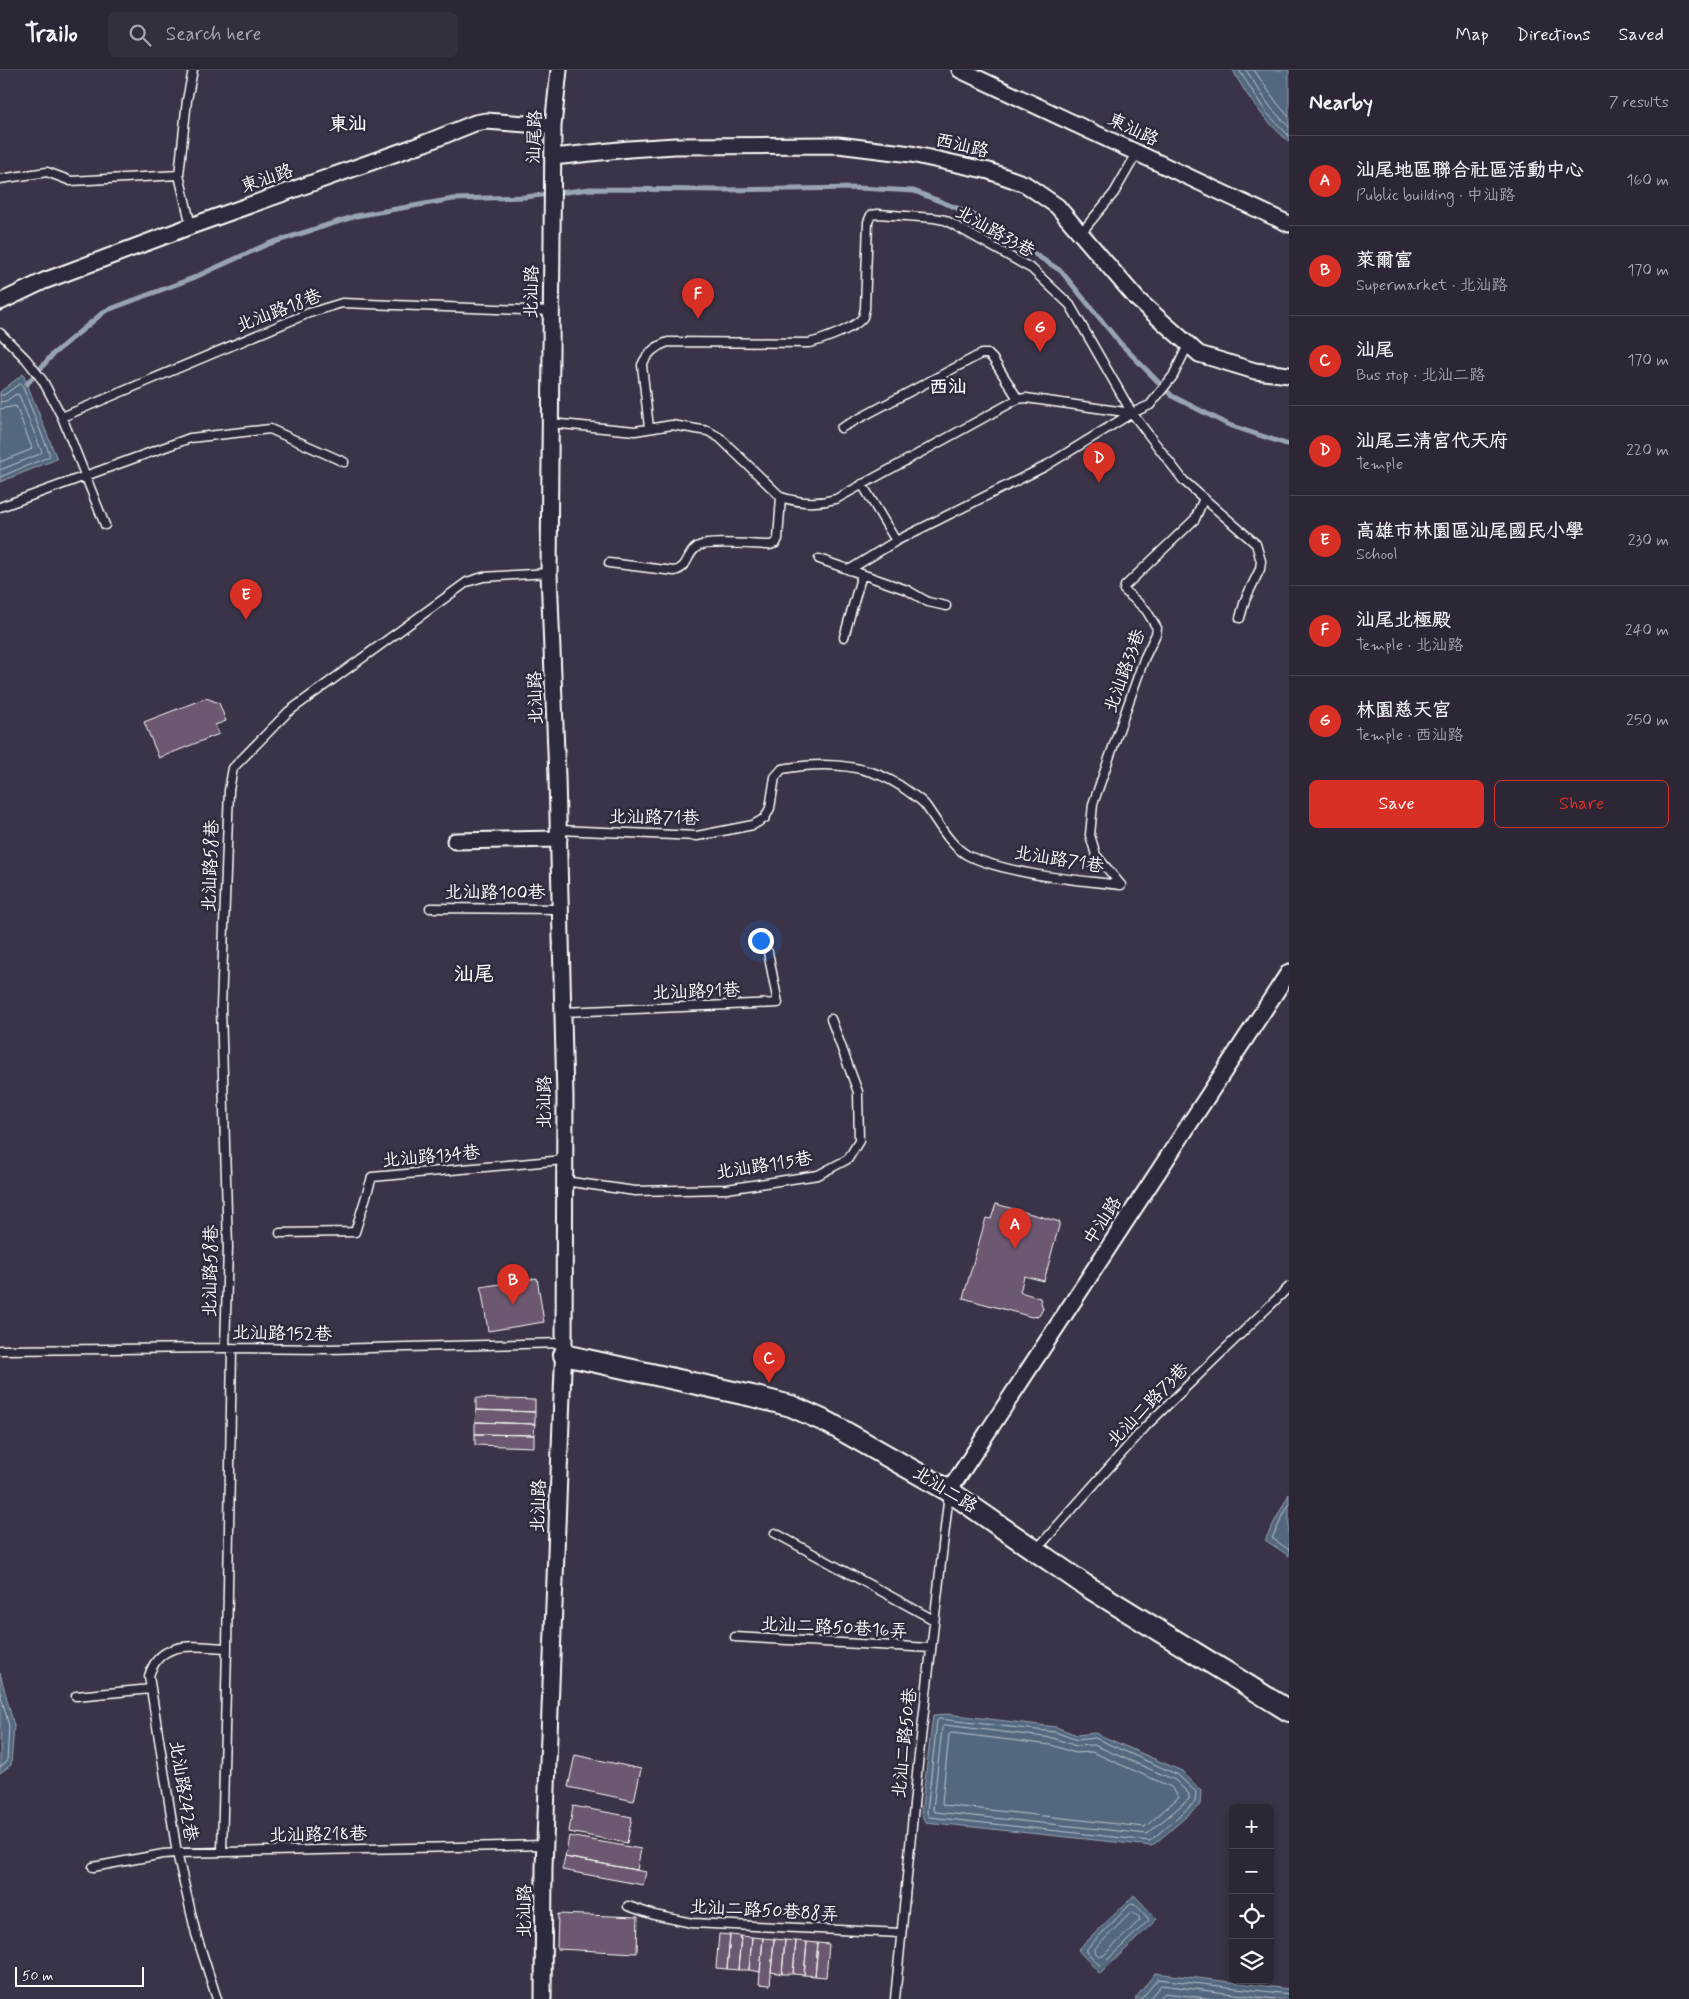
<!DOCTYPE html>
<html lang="en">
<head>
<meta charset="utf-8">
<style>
  :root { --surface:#2c2635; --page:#342e3d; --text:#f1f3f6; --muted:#a6a5ad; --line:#484350; --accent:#d93025 }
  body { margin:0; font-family:Mynerve,"LXGW WenKai TC",sans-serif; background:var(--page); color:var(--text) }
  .controls { position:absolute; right:15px; bottom:15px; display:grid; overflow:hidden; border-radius:8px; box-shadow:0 2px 8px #0003 }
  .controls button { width:45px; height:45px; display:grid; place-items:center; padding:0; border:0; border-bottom:1px solid var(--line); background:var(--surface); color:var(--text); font:25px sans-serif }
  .scale { position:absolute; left:15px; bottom:12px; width:129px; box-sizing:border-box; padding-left:5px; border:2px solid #fff; border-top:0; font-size:14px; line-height:18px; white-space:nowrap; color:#fff; -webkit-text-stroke:4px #2f2a3d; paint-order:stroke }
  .you { position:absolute; left:760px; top:870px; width:18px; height:18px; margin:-12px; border:4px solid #fff; border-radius:50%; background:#1a73e8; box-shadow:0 0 0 8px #1a73e833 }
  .badge { display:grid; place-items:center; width:32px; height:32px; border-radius:50%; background:var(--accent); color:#fff; font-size:16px; font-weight:700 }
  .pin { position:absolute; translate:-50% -41px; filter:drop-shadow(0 1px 2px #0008) }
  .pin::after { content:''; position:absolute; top:26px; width:18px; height:15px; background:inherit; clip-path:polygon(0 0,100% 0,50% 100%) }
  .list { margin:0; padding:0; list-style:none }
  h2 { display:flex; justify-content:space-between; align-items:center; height:65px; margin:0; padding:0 20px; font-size:21px }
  h2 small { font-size:16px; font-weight:400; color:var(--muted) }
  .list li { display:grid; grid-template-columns:32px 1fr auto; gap:15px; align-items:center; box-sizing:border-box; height:90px; padding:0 20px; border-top:1px solid var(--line) }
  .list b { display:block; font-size:19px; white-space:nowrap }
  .list p { margin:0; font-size:16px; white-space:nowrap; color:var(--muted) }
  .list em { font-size:16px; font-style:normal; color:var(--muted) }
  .actions { display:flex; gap:10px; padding:15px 20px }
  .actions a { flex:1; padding:11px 0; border:1px solid var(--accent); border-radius:8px; text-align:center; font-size:18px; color:var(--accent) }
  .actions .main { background:var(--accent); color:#fff }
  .icon { flex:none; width:28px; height:28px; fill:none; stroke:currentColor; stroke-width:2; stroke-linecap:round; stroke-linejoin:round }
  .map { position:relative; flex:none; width:1289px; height:1929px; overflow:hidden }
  header { display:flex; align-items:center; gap:30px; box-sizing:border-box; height:70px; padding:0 25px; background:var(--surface); border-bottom:1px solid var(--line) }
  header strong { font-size:24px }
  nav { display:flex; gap:28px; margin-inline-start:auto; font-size:18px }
  .search { width:350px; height:45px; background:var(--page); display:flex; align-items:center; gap:12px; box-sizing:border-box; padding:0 18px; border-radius:8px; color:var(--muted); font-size:19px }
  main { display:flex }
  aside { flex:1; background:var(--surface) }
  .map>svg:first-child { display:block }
  .water { fill:#53687f; stroke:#98a4b2 }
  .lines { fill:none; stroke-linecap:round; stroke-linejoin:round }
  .shore { stroke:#bac3cc; stroke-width:1 }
  .stream { stroke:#98a4b2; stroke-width:5 }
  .building { fill:#6c5970; stroke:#fff }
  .lane-casing { stroke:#fff; stroke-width:11 }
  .street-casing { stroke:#fff; stroke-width:19 }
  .secondary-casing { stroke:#fff; stroke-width:24 }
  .lane { stroke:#2f2a3d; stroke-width:8 }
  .street { stroke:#2f2a3d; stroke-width:15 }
  .secondary { stroke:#2f2a3d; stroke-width:20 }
  .labels { text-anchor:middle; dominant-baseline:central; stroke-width:5; stroke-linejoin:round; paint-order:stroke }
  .street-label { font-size:18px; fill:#fff; stroke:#2f2a3d }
  .neighbourhood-label { font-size:19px; font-weight:bold; fill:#fff; stroke:#2f2a3d }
  .quarter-label { font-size:20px; font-weight:bold; fill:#fff; stroke:#2f2a3d }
</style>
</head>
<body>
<header>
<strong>Trailo</strong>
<div class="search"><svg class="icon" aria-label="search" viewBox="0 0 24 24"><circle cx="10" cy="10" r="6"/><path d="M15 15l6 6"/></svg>Search here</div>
<nav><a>Map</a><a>Directions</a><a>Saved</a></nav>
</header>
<main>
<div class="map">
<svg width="1289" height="1929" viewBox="0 0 1289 1929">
  <rect width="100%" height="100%" fill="#3b3347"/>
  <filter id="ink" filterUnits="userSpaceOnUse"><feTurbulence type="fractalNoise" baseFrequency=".02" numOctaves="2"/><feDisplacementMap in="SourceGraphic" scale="10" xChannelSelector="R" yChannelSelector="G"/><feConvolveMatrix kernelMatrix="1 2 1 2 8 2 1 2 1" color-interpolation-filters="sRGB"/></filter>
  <g filter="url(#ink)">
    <path class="water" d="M1233 0H1289V72C1266 52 1247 28 1233 0Z
      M23 304 57 389 0 412V322Z
      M1289 1424V1486L1265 1470Z
      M0 1603 14 1656 11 1695 0 1703Z
      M948 1644 1056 1657 1077 1665 1095 1663 1182 1701 1201 1721 1200 1735 1152 1776 925 1752 921 1743 933 1645Z
      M1134 1825 1157 1849 1100 1904 1078 1880Z
      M1155 1903 1289 1919V1929H1135Z"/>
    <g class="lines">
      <path class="shore" d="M1239 0 1266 42 1289 66
        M1246 0 1271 38 1289 57
        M1254 0 1277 33 1289 47
        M0 325H4L19 314 22 315 50 385 48 387 0 407
        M0 332 6 331 16 324 19 325 42 382 40 384 0 400
        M0 339 16 336 32 378 30 380 0 392
        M1289 1434 1272 1468 1289 1480
        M0 1622 9 1656 7 1692 0 1697
        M939 1649 1055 1662 1077 1670 1095 1668 1178 1705 1196 1722 1195 1732 1150 1771 929 1747 927 1742 937 1651Z
        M945 1655 1053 1668 1076 1676 1094 1675 1175 1710 1189 1724V1729L1147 1764 935 1742 933 1739 942 1658Z
        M952 1663 1051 1675 1075 1683 1092 1682 1171 1717 1179 1727 1145 1757 943 1735 942 1732 949 1665Z
        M1132 1833 1135 1834 1148 1848 1149 1850 1102 1895H1099L1087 1882V1879Z
        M1132 1842 1139 1847 1140 1850 1103 1886H1099L1095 1882V1879Z
        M1141 1929 1158 1909 1289 1924
        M1149 1929 1161 1915 1275 1929
        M1159 1929 1165 1923 1213 1929"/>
      <path class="stream" d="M27 314 53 284 105 241 193 208 268 174 356 146 453 129 525 127 590 119 725 120 859 118 914 121 972 144 1061 201 1120 273 1172 326 1229 355 1289 375"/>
    </g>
    <path class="building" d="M206 628 219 633 226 651 215 655 219 664 159 688 144 652Z
      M996 1134 1060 1152 1044 1211 1024 1206 1020 1222 1040 1228 1043 1239 1039 1246 1032 1247 963 1228 986 1148 991 1149Z
      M537 1208 544 1252 488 1261 481 1217Z
      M476 1328 535 1330V1342L476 1340Z
      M476 1340 535 1342V1354L475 1352Z
      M475 1352 535 1354 534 1365 475 1364Z
      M475 1364 534 1365V1377L475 1375Z
      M575 1685 641 1699 634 1731 568 1717Z
      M573 1736 632 1747 627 1773 569 1762Z
      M569 1766 641 1779 637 1800 565 1787Z
      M565 1787 646 1802 643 1815 562 1800Z
      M558 1844 638 1847 637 1883 557 1879Z
      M719 1864 730 1865 727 1899 716 1898Z
      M730 1865 741 1866 738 1900 727 1899Z
      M741 1866 752 1867 749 1900H738Z
      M752 1867 763 1868 760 1902 749 1900Z
      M763 1868 774 1869 770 1915 759 1914Z
      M774 1869 785 1870 782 1904 771 1902Z
      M785 1870 796 1871 793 1904H782Z
      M796 1871 807 1872 804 1905 793 1904Z
      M807 1872 818 1873 815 1906 804 1905Z
      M818 1873 829 1874 826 1907 815 1906Z"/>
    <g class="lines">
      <g class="lane-casing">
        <path id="lane" d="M0 109 47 102 71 111 179 105
          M191 156 179 105 187 30 193 0
          M1081 163 1114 123 1137 83
          M0 263 26 289 43 311 62 347 105 455
          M62 347 309 243 342 233 551 241
          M550 353 635 361 672 355 708 361 720 368 781 427C799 433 818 434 836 429L1018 329 1026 328 1132 343 1150 335 1173 306 1188 275
          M649 358 642 295C647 283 656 276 668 272L809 273C822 270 856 258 863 247 864 244 864 241 865 239L868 152 871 145 878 144 934 148 945 150 1032 199 1070 235 1132 343 1184 411 1256 474 1261 491 1260 499 1245 530 1240 548
          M841 358 981 284H988L993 289 1018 329
          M862 414 896 471
          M0 437 190 368 270 359 344 392
          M819 489 907 520 928 532 946 536
          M609 493 674 501C689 498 686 484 697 477 706 470 756 475 770 475L776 473 778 469 781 427
          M849 500 896 471 1044 397 1132 343
          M844 567 862 504
          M559 760 697 766 753 755 765 748 770 738 775 707 782 699C826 691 872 693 909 722 914 726 922 730 926 736 939 754 951 778 971 787 1018 806 1071 809 1121 815
          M1121 815 1096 785 1090 765 1093 734 1144 589 1156 564 1157 558 1146 540 1124 520 1125 516 1195 449 1204 428
          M430 838 560 839
          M563 942 778 933 768 882
          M564 1111 635 1121 727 1119 818 1105 848 1089 859 1071 858 1022 831 949
          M280 1163 355 1162 372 1107 564 1090
          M225 1278 228 1177 221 937 229 720 233 698 288 642 467 512 483 507 549 503
          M0 1280 225 1278 329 1279 564 1273
          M775 1463 934 1550
          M1036 1480 1146 1356 1289 1217
          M735 1567 931 1578
          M76 1626 151 1619
          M222 1782 227 1578 232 1278
          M93 1797 163 1784 177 1783 545 1775
          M628 1836 654 1845 692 1853 901 1863
          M217 1929 196 1864 177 1783 149 1606C160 1568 196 1577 227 1578
          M895 1929 918 1694 949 1423"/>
      </g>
      <g class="street-casing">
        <path id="street" d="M960 0 1289 154
          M553 87 629 79 675 76 838 75 911 84 989 101 1025 114 1057 136 1137 229 1199 284 1255 301 1289 305
          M0 232 44 211 191 156 425 73 475 53 486 51 553 56
          M455 771 559 769
          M949 1421 1289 902
          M543 1929 544 1797 564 1273 565 1027 557 707 549 503 553 56 559 0"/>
      </g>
      <g class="secondary-casing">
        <path id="secondary" d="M564 1285 752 1326 791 1336 829 1353 949 1421 1085 1515 1289 1641"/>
      </g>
      <use href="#lane" class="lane"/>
      <use href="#street" class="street"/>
      <use href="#secondary" class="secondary"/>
    </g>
  </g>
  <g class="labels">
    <g class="street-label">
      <text transform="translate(1133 60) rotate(25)">東汕路</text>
      <text transform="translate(535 67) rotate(-88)">汕尾路</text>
      <text transform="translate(962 76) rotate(13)">西汕路</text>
      <text transform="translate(267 109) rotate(-19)">東汕路</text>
      <text transform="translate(995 162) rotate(29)">北汕路33巷</text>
      <text transform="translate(532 222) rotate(-89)">北汕路</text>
      <text transform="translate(279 241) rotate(-21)">北汕路18巷</text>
      <text transform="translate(1125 601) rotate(-70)">北汕路33巷</text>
      <text transform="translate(536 628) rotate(-92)">北汕路</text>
      <text transform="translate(654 748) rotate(1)">北汕路71巷</text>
      <text transform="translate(1059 790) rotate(9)">北汕路71巷</text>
      <text transform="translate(211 796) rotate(-88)">北汕路58巷</text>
      <text x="495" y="823">北汕路100巷</text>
      <text transform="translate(696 922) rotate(-2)">北汕路91巷</text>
      <text transform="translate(545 1032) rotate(-90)">北汕路</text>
      <text transform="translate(431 1087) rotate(-5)">北汕路134巷</text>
      <text transform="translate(764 1096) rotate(-9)">北汕路115巷</text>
      <text transform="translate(1103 1151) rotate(-57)">中汕路</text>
      <text transform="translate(211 1201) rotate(-89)">北汕路58巷</text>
      <text transform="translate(282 1264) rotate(1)">北汕路152巷</text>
      <text transform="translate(1148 1335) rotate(-46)">北汕二路73巷</text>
      <text transform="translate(945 1420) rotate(32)">北汕二路</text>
      <text transform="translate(539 1436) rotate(-88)">北汕路</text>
      <text transform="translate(834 1558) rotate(3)">北汕二路50巷16弄</text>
      <text transform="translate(905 1673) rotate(-84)">北汕二路50巷</text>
      <text transform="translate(183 1721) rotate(81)">北汕路242巷</text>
      <text transform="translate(318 1765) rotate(-1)">北汕路218巷</text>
      <text transform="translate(525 1841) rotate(-90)">北汕路</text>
      <text transform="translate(764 1841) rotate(3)">北汕二路50巷88弄</text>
    </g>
    <g class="neighbourhood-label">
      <text x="348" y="54">東汕</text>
      <text x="948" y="317">西汕</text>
    </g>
    <g class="quarter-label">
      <text x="474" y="904">汕尾</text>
    </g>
  </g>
</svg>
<div class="controls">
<button>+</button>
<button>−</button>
<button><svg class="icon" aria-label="locate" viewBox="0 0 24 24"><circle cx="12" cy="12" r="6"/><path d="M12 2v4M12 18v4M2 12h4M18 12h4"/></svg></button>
<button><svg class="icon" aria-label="layers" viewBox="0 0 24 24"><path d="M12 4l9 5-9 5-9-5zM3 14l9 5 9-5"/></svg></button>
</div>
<div class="scale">50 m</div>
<div class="you"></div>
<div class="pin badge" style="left:1015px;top:1179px">A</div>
<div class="pin badge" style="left:513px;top:1235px">B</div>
<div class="pin badge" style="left:769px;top:1313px">C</div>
<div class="pin badge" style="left:1099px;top:413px">D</div>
<div class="pin badge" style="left:246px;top:550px">E</div>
<div class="pin badge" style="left:698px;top:249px">F</div>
<div class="pin badge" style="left:1040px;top:282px">G</div>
</div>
<aside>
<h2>Nearby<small>7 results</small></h2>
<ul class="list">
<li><span class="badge">A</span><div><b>汕尾地區聯合社區活動中心</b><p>Public building · 中汕路</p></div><em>160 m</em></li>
<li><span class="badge">B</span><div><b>萊爾富</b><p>Supermarket · 北汕路</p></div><em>170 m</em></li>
<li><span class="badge">C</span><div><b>汕尾</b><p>Bus stop · 北汕二路</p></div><em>170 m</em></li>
<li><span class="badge">D</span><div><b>汕尾三清宮代天府</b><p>Temple</p></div><em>220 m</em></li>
<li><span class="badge">E</span><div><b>高雄市林園區汕尾國民小學</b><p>School</p></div><em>230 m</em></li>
<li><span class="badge">F</span><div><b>汕尾北極殿</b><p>Temple · 北汕路</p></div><em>240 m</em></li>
<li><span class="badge">G</span><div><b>林園慈天宮</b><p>Temple · 西汕路</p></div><em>250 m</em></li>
</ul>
<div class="actions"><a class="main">Save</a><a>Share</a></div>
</aside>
</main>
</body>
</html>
